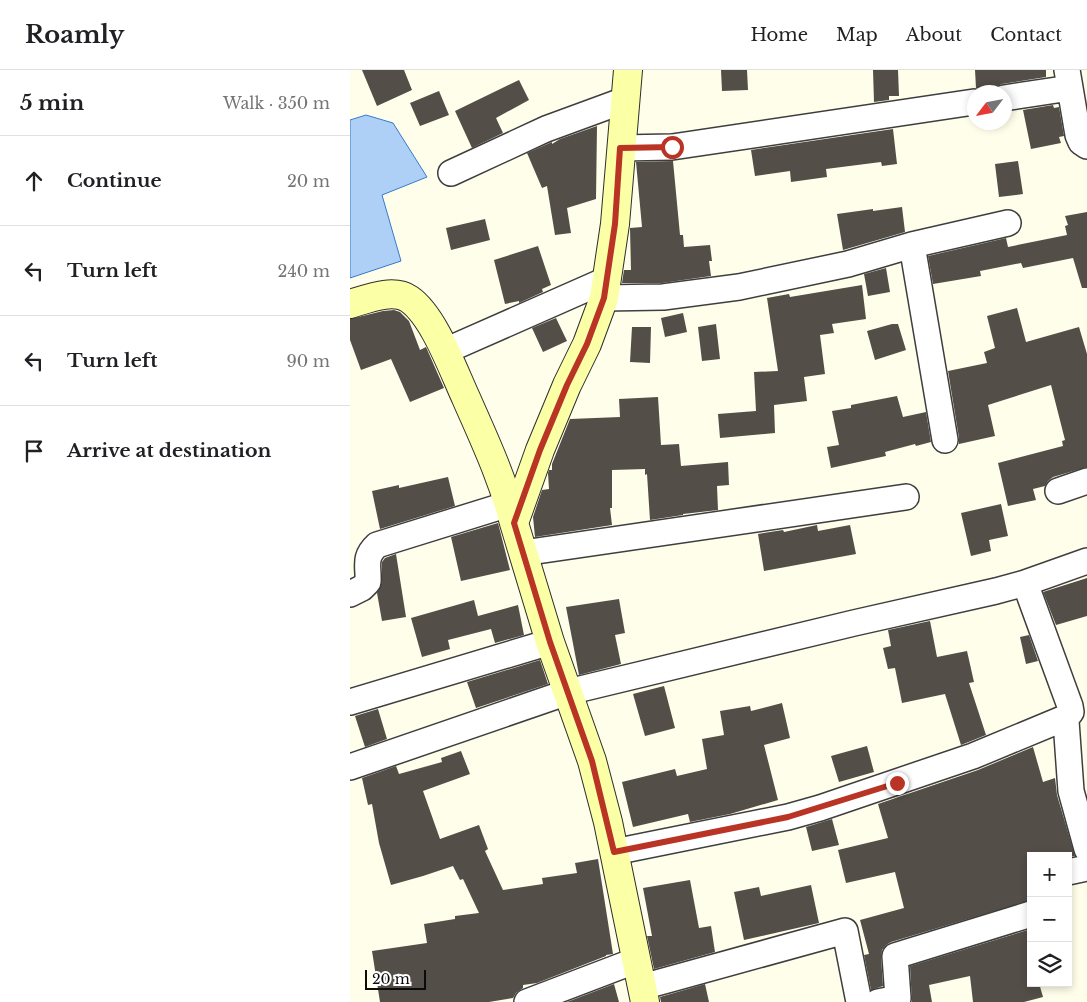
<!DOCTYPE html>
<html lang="en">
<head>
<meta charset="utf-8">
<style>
  :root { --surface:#fff; --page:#f6f6f6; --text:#202124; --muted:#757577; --line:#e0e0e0 }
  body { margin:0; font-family:"Libre Baskerville",serif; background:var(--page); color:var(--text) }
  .controls { position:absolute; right:15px; bottom:15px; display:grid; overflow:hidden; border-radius:0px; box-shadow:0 2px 8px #0003 }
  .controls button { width:45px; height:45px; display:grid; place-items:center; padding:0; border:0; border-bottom:1px solid var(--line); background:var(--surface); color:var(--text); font:25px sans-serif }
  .compass { position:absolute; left:617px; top:15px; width:45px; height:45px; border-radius:50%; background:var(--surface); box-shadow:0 2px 8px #0003; rotate:238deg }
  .scale { position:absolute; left:15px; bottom:12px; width:61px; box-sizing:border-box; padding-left:5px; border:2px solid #0b0b0b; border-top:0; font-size:14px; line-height:18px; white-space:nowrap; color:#0b0b0b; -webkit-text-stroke:4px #fff; paint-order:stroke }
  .stop { position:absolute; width:15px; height:15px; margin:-11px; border:4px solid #ba3425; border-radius:50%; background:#fff }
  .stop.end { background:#ba3425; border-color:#fff; box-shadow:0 1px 5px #0008 }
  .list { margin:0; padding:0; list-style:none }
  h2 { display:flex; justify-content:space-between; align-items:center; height:65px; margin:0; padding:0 20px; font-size:21px }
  h2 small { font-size:16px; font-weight:400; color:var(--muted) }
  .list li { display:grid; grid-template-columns:32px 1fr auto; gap:15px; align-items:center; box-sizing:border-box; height:90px; padding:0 20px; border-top:1px solid var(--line) }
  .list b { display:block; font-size:19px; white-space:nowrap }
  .list em { font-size:16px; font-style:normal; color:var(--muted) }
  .icon { flex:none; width:28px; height:28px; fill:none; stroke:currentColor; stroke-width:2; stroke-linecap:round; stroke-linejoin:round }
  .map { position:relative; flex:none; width:737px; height:932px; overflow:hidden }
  header { display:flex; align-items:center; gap:30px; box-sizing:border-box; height:70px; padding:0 25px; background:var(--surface); border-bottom:1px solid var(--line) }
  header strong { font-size:24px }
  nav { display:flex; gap:28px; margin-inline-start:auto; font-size:18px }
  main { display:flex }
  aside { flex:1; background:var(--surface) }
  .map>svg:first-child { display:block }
  .water { fill:#afd0f6; stroke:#367acc }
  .building { fill:#544e48 }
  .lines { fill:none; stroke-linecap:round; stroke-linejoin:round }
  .street-casing { stroke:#3e3e3e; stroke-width:28 }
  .secondary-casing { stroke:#2d2d2d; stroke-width:30 }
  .street { stroke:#fff; stroke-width:25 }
  .secondary { stroke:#fbffa5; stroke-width:28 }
  .route { stroke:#ba3425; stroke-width:6 }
</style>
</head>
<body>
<header>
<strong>Roamly</strong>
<nav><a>Home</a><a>Map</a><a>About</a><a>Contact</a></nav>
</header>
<main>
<aside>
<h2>5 min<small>Walk · 350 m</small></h2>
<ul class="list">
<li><svg class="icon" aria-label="ahead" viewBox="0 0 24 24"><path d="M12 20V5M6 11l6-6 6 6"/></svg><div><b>Continue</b></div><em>20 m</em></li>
<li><svg class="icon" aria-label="left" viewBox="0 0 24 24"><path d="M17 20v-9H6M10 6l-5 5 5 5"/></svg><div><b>Turn left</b></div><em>240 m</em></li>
<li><svg class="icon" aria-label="left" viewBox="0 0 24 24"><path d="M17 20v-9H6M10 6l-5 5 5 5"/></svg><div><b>Turn left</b></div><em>90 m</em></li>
<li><svg class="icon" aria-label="arrive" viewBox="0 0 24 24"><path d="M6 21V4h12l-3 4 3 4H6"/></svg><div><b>Arrive at destination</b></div></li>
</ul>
</aside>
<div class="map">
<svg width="737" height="932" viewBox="0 0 737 932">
  <rect width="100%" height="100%" fill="#fffeea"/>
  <path class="water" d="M16 45 43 53 77 107 32 125 51 191 0 208V50Z"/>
  <path class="building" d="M12 0H54L62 20 27 36Z
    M371 0H397L398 20 372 21Z
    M523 0H548L549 26H539V30L524 32Z
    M625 0H696V7L652 14 645 17 641 22H635L626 18Z
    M169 10 179 30 146 48 153 63 122 78 105 41Z
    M89 21 99 45 70 56 60 33Z
    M703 35 704 38 709 37 714 66 709 67 711 73 681 79 673 40Z
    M247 56 246 129 217 138 221 163 205 165 197 116 192 118 177 83 202 72V74L210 69Z
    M543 59 547 94 532 96 531 92 476 99 477 107 441 112 440 101 405 106 401 80Z
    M323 91 330 165H333L334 177 360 175 362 191H359L361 206 312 213H272L274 200H281L280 158 292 157 286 92Z
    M668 91 673 124 649 127 645 94Z
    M552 137 555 162 493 180 487 144 523 139V141Z
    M737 142V218H732L723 188 673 198 671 193 630 201 631 206 583 214 578 186 656 168 658 177 717 165 715 156 718 155 715 146Z
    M135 149 140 170 101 180 96 158Z
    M188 176 201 215 192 219 193 222 169 233V231L155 234 144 190Z
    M536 198 540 222 518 226 514 204Z
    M512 215 516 249 482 254 484 263 470 265 475 304 454 307 457 331 424 335 425 363 370 368 368 344 406 341 404 302 428 301 417 228 439 224 440 227Z
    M667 238 676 272 729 257 737 284V397L703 407 698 411 695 416 683 419 686 430 658 436 648 393 713 376 712 371 715 370 701 315 638 335 645 366 609 374V368L598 301 637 293 634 282 645 278 637 246Z
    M44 240 50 242 59 251 70 280 76 277 94 318 60 332 41 289 11 300 0 270V249L33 241Z
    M333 243 337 262 315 267 311 248Z
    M206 248 217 271 193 282 182 258Z
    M366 254 370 289 352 291 348 257Z
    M542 254H548L556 280 525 290 517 261Z
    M282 257H301L300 293 280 292Z
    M547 326 553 347 576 342 581 372 566 376 565 374 535 382 536 386 481 398 477 377 489 375 482 341 501 338V335Z
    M308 327 311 375 329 374 331 396 378 392 379 415 367 416 368 440 333 444V445L300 450 297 404 295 405V399L262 400V438H260L262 455 185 467 183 447 192 420 199 419 198 403 199 400H202V394L220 349 270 347 269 329Z
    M98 407 105 436 30 459 22 421 49 415V418Z
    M651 434 658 466 639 470 641 481 621 486 611 443Z
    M148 453 160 500 111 511 101 467Z
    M467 455 468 461 500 455 506 484 414 501 408 464 433 460 434 462Z
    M46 484 56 547 32 551 27 523 32 512V492L35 488Z
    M737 508V546L706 555 693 522Z
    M269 529 275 563 265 565 271 594 229 605 216 537Z
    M124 530 128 546 168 535 174 565 145 573 141 559 98 570 100 579 72 587 61 548Z
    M580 551 587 587 617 581 624 612 619 613 636 665 611 675 595 624 552 633 545 598 538 599 533 578 541 576 538 560Z
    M679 565 688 591 676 594 670 567Z
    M190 590 198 614 126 638 117 612Z
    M314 616 325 658 295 666 283 624Z
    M432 633 440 668 414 675 428 730 380 744 340 752 338 744 283 757 272 712 325 699 327 706 357 699 352 669 374 665 370 641 400 636 401 641Z
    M28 639 37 669 15 677 5 646Z
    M517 676 524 702 489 712 481 686Z
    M683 677 693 712 705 708 707 725 725 786 718 787V786H681V830L541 872 536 875 532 880 531 887 533 916 521 920 514 885 519 884 510 850 554 838 545 802 496 813 488 780 538 768 528 734 628 700Z
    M111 681 120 704 73 721 90 769 129 755 138 779 135 781 153 820 193 814 192 808 227 803 225 793 248 789 263 884 256 885V886L187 913 173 915V918L166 923 163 928 139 932H30L22 881 77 873 74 854 105 849V846L129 843 113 809 110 810 103 796 73 806 41 815 29 773 22 734 18 735 12 708 46 696 49 704 92 692 91 688Z
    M482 749 489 775 462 781 456 757Z
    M340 810 349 858 361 856 365 882 304 899 297 866H302L293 818Z
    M461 815 469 853 394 870 384 822 409 817 411 826Z
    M681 859V913H689L693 927 674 932H623L620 906 579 915 582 932H562L560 896Z
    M264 914 269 932H217Z
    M355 914 359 932H311L310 927Z"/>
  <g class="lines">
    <g class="street-casing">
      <path id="street" d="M717 0 728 65 731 72 737 76
        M654 28 720 18
        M271 78 322 77 624 32
        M101 103 196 59 275 30
        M562 175 595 370
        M254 228 313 227 389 217 498 194 562 175 658 153
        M95 281 256 210
        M708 421 737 411
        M173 483 556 427
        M0 524 12 518 18 512C19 496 13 488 27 475L159 434
        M0 632 200 572
        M717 647 716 651 721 721 737 779
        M0 697 218 622 504 553 646 521 675 513 737 491
        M264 782 438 747 470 738 623 686 717 647 721 642 720 636 675 513
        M718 802 737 798
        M292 917 495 861 509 932
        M177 932 287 890
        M528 932 548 928 545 886 681 844"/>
    </g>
    <g class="secondary-casing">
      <path id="secondary" d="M278 0 265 154 254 228 237 274 217 315 190 380 164 453 200 572 242 691 258 752 295 932
        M0 234C17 229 43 218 59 229 84 246 103 300 116 328 134 369 153 409 164 453"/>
    </g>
    <use href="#street" class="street"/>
    <use href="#secondary" class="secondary"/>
  </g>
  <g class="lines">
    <path class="route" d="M322 77 270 78 265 154 254 228 237 274 217 315 190 380 164 453 200 572 242 691 264 782 438 747 547 713"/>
  </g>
</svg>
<div class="controls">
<button>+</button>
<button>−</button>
<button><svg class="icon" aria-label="layers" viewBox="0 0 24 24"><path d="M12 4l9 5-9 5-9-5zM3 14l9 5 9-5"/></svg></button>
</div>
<svg class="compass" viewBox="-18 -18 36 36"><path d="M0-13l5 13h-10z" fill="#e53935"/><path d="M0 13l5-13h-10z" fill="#757577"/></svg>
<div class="scale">20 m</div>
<div class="stop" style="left:322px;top:77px"></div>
<div class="stop end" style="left:547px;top:713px"></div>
</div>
</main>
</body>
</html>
